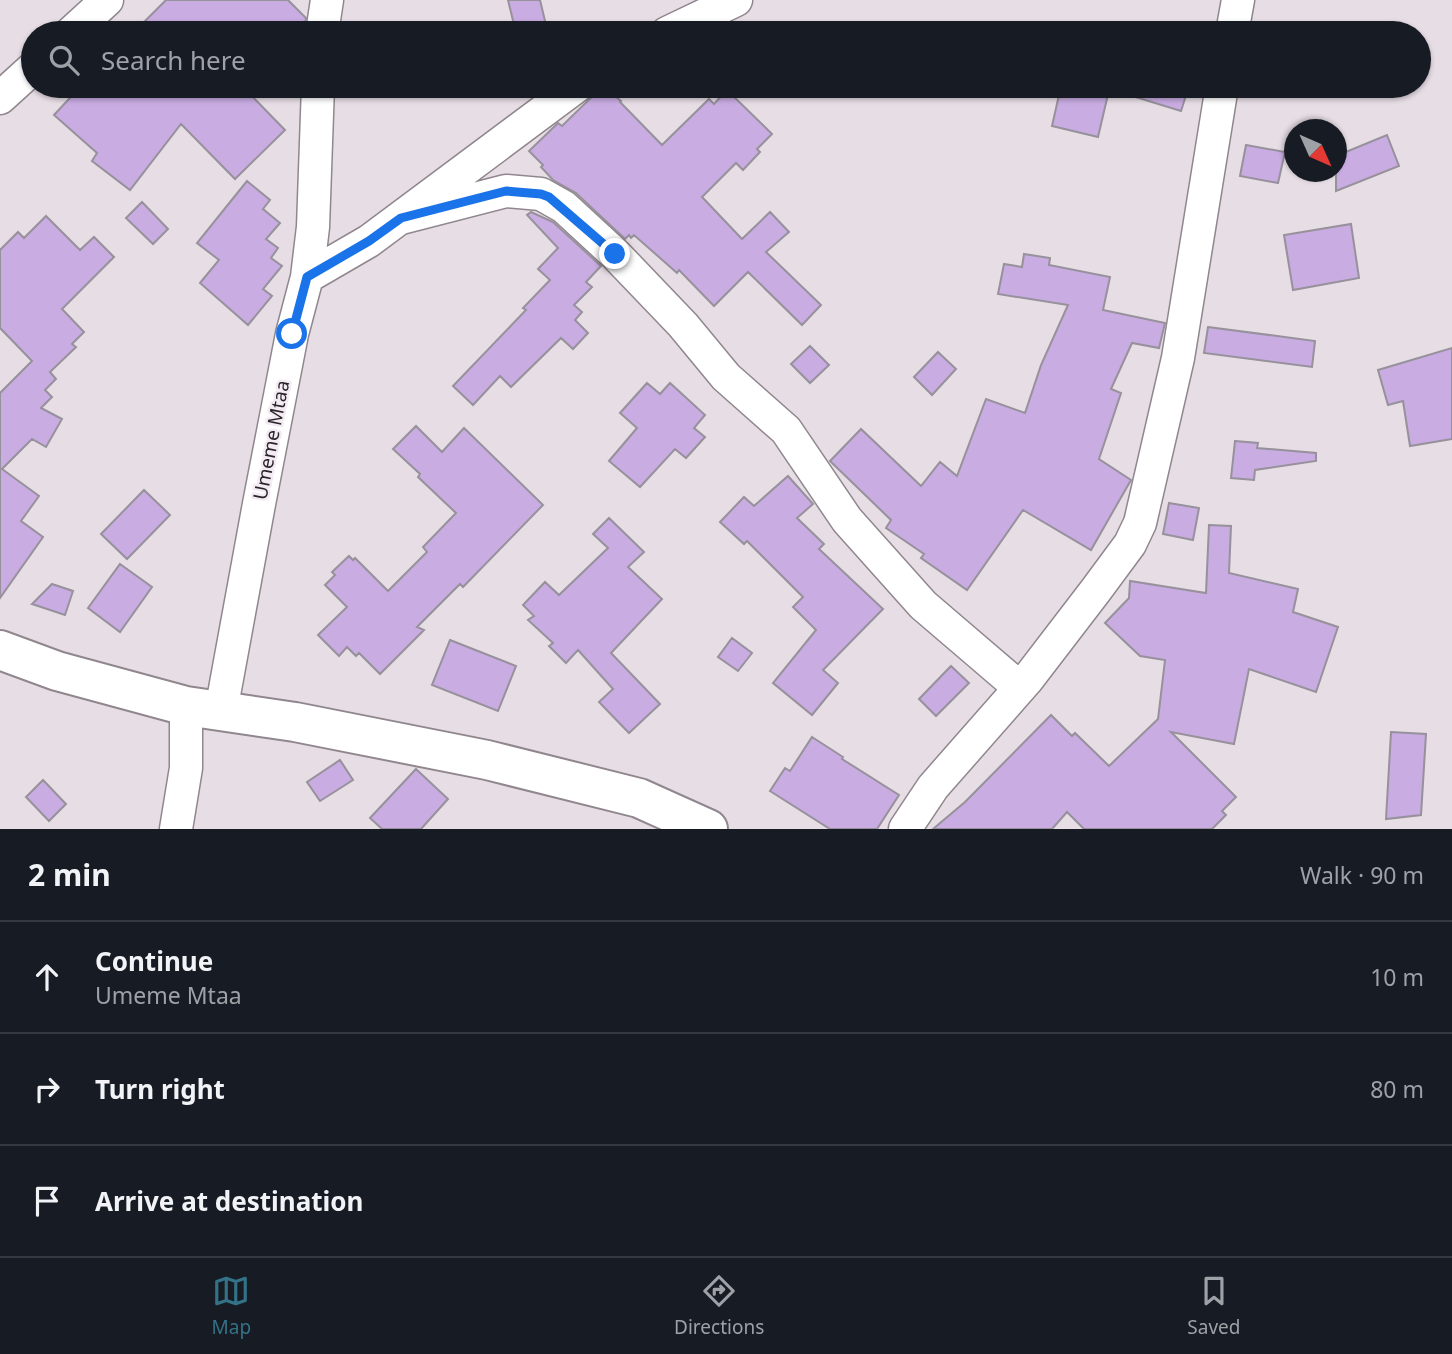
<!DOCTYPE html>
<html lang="en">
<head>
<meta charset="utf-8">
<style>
  :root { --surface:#171b24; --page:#20242c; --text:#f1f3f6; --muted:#9ea1a6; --line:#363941; --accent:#337287 }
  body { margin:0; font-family:"Noto Sans",sans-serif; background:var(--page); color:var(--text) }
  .compass { position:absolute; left:1284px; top:119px; width:63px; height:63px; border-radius:50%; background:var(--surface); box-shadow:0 2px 5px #0004; rotate:135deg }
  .stop { position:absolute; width:21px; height:21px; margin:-16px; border:5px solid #1a73e8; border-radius:50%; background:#fff }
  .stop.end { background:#1a73e8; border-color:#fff; box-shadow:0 2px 7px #0008 }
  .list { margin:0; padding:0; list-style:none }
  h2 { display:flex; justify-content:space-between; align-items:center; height:91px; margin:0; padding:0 28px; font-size:30px }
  h2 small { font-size:23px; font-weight:400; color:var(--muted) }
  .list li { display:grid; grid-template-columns:46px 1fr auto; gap:21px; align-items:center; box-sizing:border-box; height:112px; padding:0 28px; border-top:2px solid var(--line) }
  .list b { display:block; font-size:26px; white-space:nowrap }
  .list p { margin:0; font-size:23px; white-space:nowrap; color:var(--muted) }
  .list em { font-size:23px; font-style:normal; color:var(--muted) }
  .icon { flex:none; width:38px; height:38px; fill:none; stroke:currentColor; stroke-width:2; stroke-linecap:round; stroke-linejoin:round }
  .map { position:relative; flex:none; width:1452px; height:829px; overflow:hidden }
  .search { position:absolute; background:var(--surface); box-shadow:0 2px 5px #0004; left:21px; right:21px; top:21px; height:77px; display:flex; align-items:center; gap:18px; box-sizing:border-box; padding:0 24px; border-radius:38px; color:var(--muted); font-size:26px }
  .sheet { height:427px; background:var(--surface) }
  nav { display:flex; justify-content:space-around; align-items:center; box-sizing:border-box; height:98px; border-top:2px solid var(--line); background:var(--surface); font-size:19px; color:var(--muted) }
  nav a { display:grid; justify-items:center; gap:4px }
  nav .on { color:var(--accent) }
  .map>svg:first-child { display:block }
  .building { fill:#c8ace2; stroke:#96919b; stroke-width:2 }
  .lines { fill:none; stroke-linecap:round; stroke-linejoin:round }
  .street-casing { stroke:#90878e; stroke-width:35 }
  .secondary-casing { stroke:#90878e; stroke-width:42 }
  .street { stroke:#fff; stroke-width:32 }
  .secondary { stroke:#fff; stroke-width:38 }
  .route { stroke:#1a73e8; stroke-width:9 }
  .labels { text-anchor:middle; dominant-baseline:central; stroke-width:5; stroke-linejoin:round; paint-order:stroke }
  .street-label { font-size:19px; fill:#282528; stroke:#f4eaf3 }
</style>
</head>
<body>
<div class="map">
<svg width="1452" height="829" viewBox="0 0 1452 829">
  <rect width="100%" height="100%" fill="#e7dde5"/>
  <path class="building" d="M166 0H288L306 18 305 25 296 33H133Z
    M508 0H540L546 25 516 33Z
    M81 86H242L285 130 235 179 181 124 130 190 92 161 97 153 54 115Z
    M603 86 621 101 620 102 662 145 709 99 714 104 727 90 772 134 757 149 760 152 743 170 736 163 702 197 742 239 770 212 789 232 766 252 821 305 802 325 748 272 714 306 679 270 677 273 634 235 631 238 629 235 625 239 576 193 553 180 541 167 543 165 529 151 558 123 562 126Z
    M1061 86H1110L1098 137 1052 126Z
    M1117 86H1189L1181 111 1116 91Z
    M1387 135 1399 166 1336 191V156Z
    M1246 145 1285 152 1278 183 1240 176Z
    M247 181 270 200 263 209 280 223 266 239 278 248 271 258 282 266 263 289 272 296 248 325 200 283 219 260 197 243Z
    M142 202 168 229 153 244 126 218Z
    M531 212 553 222 601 266 586 282 592 287 574 305 582 312 575 320 588 333 573 349 561 338 511 387 500 376 473 405 453 386 526 310 523 308 550 280 538 269 558 248 527 215Z
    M46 216 80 250 94 237 114 257 62 309 84 332 72 344 76 347 50 372 56 379 45 390 52 397 41 408 62 419 46 447 32 439 2 469 39 496 21 521 43 537 0 598V393L32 361 0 328V250L18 232 24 238Z
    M1351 224 1359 278 1293 290 1284 235Z
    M1024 254 1050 258 1049 265 1110 277 1103 310 1165 323 1159 348 1132 343 1111 389 1121 393 1099 459 1131 480 1091 550 1023 510 967 590 921 558 924 554 886 528 891 520 830 461 861 429 921 486 940 462 957 476 986 399 1025 413 1041 365 1068 305 998 294 1004 264 1022 267Z
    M1208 327 1315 341 1312 367 1204 353Z
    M810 346 829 365 810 383 791 364Z
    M1452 348V439L1410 446 1403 401 1388 405 1378 370Z
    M938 352 956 369 932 395 914 377Z
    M647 383 660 394 670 383 705 415 694 428 705 437 686 458 675 449 640 487 609 461 637 428 620 413Z
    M416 426 442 452 464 428 543 505 463 587 460 584 417 627 424 630 380 674 359 653 356 656 347 647 339 656 318 635 347 607 325 585 335 575 332 572 349 556 353 560 355 558 388 591 427 552 423 547 456 513 418 477 420 474 393 449Z
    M1235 441 1258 443 1257 448 1316 453V461L1255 470 1254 480 1231 478Z
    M788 476 813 504 797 518 824 544 819 549 883 609 823 670 838 683 812 715 773 683 816 630 793 607 803 597 747 541 744 544 720 522 744 497 754 506Z
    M144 490 170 515 127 559 101 534Z
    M1169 503 1199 508 1193 540 1163 534Z
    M609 518 644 552 628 567 662 599 611 653 660 704 629 733 599 702 613 689 578 650 566 663 549 646 553 643 528 620 534 616 523 605 545 582 559 595 608 548 593 534Z
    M1209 525 1231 526 1229 573 1298 589 1293 612 1338 627 1316 692 1249 669 1234 744 1171 732 1236 797 1222 811 1226 815 1212 829H1084L1067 812 1052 829H933L965 802 1051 715 1072 736 1075 733 1109 766 1158 719 1165 660 1140 656 1105 623 1129 598 1130 581 1206 593Z
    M120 564 152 587 120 632 88 608Z
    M52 584 73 591 65 615 32 604Z
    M732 638 752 653 738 671 718 657Z
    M450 640 516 666 498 711 432 685Z
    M951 666 969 683 936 716 919 699Z
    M1391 732 1426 734 1421 815 1386 819Z
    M812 737 843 757 842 759 899 795 877 829H830L770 791 785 768 790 771Z
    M340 760 353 780 320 801 307 782Z
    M416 769 448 799 421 829H382L370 818Z
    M43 780 66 804 49 821 26 797Z"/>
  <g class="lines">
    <g class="street-casing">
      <path id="street" d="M71 33 107 0
        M322 33 327 0
        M667 33 736 0
        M1232 33 1238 0
        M0 98 33 68
        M401 218 506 191 541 194 564 207 615 254 683 325 726 377 786 430 847 520 923 605 1020 688
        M307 277 369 241 577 86
        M221 711 259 504 292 334 307 277 313 227 318 86
        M176 829 186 768V706
        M905 829 933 787 1027 680 1096 590 1130 544 1140 523 1178 358 1222 86"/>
    </g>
    <g class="secondary-casing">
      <path id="secondary" d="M0 650 57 671 186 706 295 722 487 760 639 798 708 829"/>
    </g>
    <use href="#street" class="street"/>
    <use href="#secondary" class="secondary"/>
  </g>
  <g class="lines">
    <path class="route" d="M292 334 307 277 369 241 401 218 506 191 541 194 549 197 615 254"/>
  </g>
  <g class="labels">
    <g class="street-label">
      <text transform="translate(271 440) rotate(-79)">Umeme Mtaa</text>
    </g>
  </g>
</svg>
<svg class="compass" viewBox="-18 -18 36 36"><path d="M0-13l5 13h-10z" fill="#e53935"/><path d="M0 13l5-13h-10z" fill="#9ea1a6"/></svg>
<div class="stop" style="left:292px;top:334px"></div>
<div class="stop end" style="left:615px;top:254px"></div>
<div class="search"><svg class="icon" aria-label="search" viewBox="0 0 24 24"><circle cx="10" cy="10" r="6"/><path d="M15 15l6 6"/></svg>Search here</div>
</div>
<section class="sheet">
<h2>2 min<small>Walk · 90 m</small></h2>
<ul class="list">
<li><svg class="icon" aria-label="ahead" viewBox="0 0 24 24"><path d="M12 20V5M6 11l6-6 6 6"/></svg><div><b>Continue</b><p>Umeme Mtaa</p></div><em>10 m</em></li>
<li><svg class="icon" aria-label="right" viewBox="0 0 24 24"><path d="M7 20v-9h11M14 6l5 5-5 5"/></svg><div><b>Turn right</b></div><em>80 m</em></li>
<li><svg class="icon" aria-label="arrive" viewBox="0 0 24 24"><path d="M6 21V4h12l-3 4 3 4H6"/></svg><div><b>Arrive at destination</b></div></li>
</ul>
</section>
<nav>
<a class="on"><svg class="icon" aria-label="map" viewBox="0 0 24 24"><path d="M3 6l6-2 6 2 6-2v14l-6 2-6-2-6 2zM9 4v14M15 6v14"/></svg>Map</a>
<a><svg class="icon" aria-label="directions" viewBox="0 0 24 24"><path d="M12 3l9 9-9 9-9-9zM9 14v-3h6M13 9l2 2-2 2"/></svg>Directions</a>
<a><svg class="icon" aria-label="saved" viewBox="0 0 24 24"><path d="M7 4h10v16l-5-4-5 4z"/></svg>Saved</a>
</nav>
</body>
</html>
